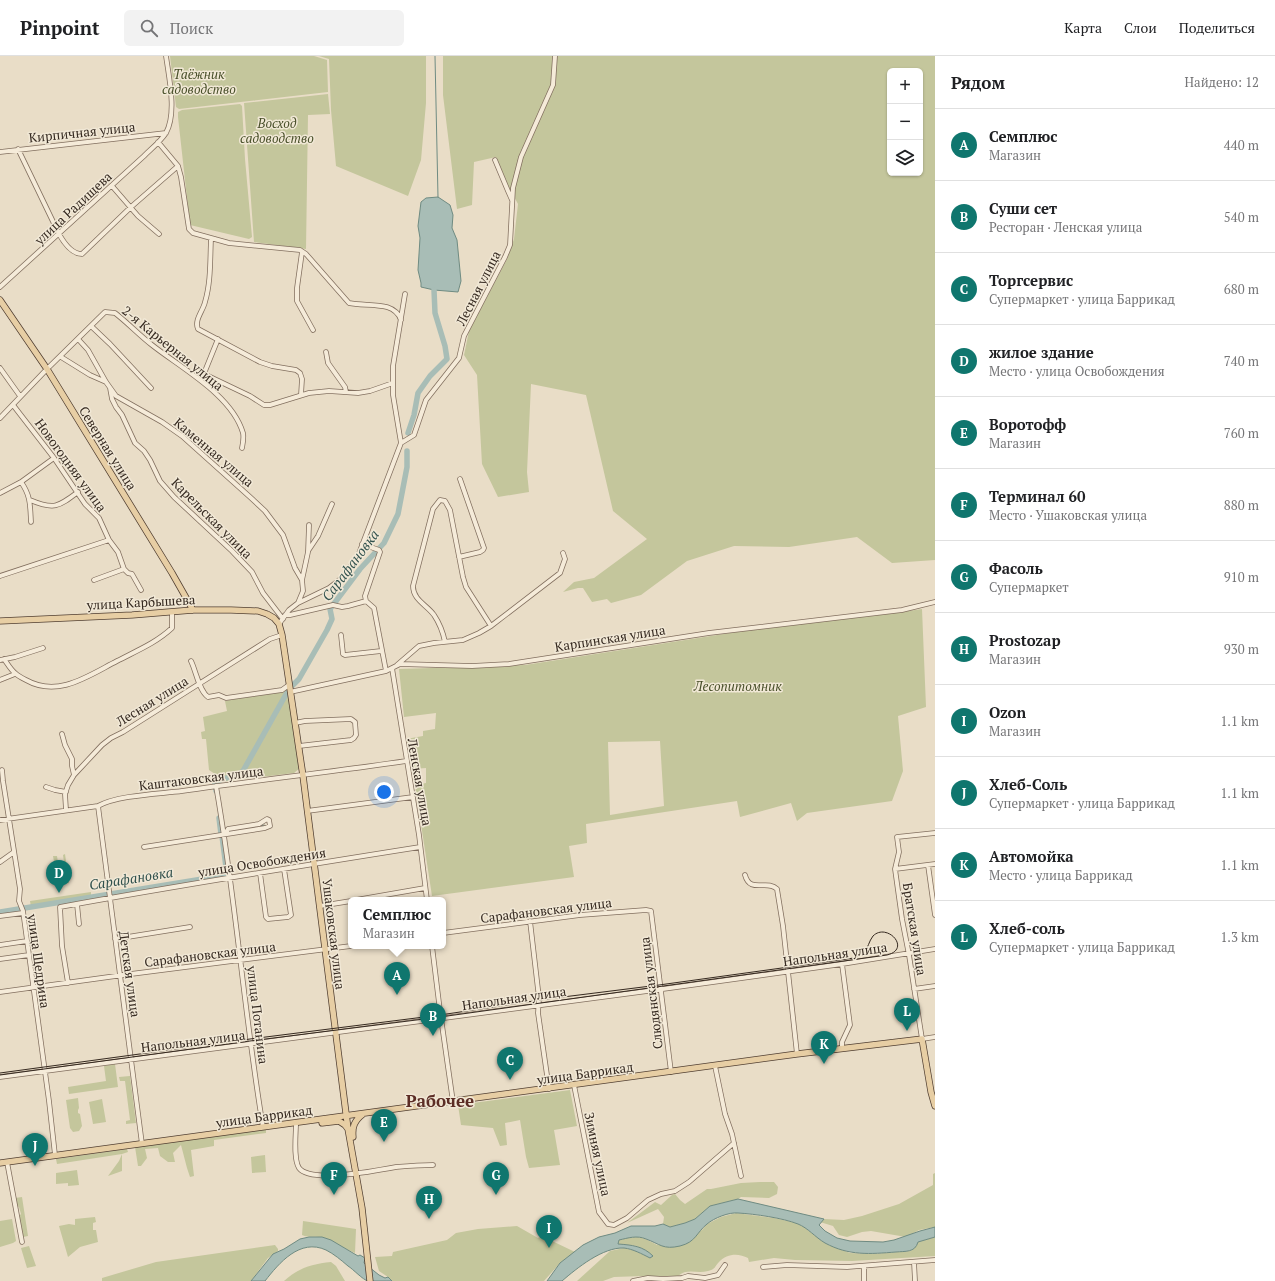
<!DOCTYPE html>
<html lang="ru">
<head>
<meta charset="utf-8">
<style>
  :root { --surface:#fff; --page:#f2f2f2; --text:#202124; --muted:#757577; --line:#e0e0e0; --accent:#0f766e }
  body { margin:0; font-family:"PT Serif",serif; background:var(--page); color:var(--text) }
  .controls { position:absolute; right:12px; top:12px; display:grid; overflow:hidden; border-radius:6px; box-shadow:0 1px 3px #0004 }
  .controls button { width:36px; height:36px; display:grid; place-items:center; padding:0; border:0; border-bottom:1px solid var(--line); background:var(--surface); color:var(--text); font:20px sans-serif }
  .you { position:absolute; left:384px; top:736px; width:14px; height:14px; margin:-10px; border:3px solid #fff; border-radius:50%; background:#1a73e8; box-shadow:0 0 0 6px #1a73e833 }
  .badge { display:grid; place-items:center; width:26px; height:26px; border-radius:50%; background:var(--accent); color:#fff; font-size:13px; font-weight:700 }
  .pin { position:absolute; translate:-50% -33px; filter:drop-shadow(0 1px 2px #0008) }
  .pin::after { content:''; position:absolute; top:21px; width:14px; height:12px; background:inherit; clip-path:polygon(0 0,100% 0,50% 100%) }
  .popup { position:absolute; left:348px; top:841px; width:98px; height:52px; box-sizing:border-box; display:grid; place-content:center; border-radius:6px; background:var(--surface); filter:drop-shadow(0 1px 3px #0005); font-size:13px; white-space:nowrap; color:var(--muted) }
  .popup b { font-size:15px; color:var(--text) }
  .popup::after { content:''; position:absolute; left:50%; top:100%; margin-left:-8px; border:8px solid transparent; border-top-color:var(--surface) }
  .list { margin:0; padding:0; list-style:none }
  h2 { display:flex; justify-content:space-between; align-items:center; height:52px; margin:0; padding:0 16px; font-size:17px }
  h2 small { font-size:13px; font-weight:400; color:var(--muted) }
  .list li { display:grid; grid-template-columns:26px 1fr auto; gap:12px; align-items:center; box-sizing:border-box; height:72px; padding:0 16px; border-top:1px solid var(--line) }
  .list b { display:block; font-size:15px; white-space:nowrap }
  .list p { margin:0; font-size:13px; white-space:nowrap; color:var(--muted) }
  .list em { font-size:13px; font-style:normal; color:var(--muted) }
  .icon { flex:none; width:22px; height:22px; fill:none; stroke:currentColor; stroke-width:2; stroke-linecap:round; stroke-linejoin:round }
  .map { position:relative; flex:none; width:935px; height:1225px; overflow:hidden }
  header { display:flex; align-items:center; gap:24px; box-sizing:border-box; height:56px; padding:0 20px; background:var(--surface); border-bottom:1px solid var(--line) }
  header strong { font-size:19px }
  nav { display:flex; gap:22px; margin-inline-start:auto; font-size:14px }
  .search { width:280px; height:36px; background:var(--page); display:flex; align-items:center; gap:10px; box-sizing:border-box; padding:0 14px; border-radius:6px; color:var(--muted); font-size:15px }
  main { display:flex }
  aside { flex:1; background:var(--surface) }
  .map>svg:first-child { display:block }
  .green { fill:#c4c69c; fill-rule:evenodd }
  .water { fill:#a8bdb6; stroke:#6f8b82 }
  .lines { fill:none; stroke-linecap:round; stroke-linejoin:round }
  .stream { stroke:#6f8b82; stroke-width:1 }
  .river { stroke:#a8bdb6; stroke-width:5.5 }
  .minor-casing { stroke:#826f5f; stroke-width:5.5 }
  .major-casing { stroke:#513f32; stroke-width:7 }
  .minor { stroke:#f5ebd9; stroke-width:4 }
  .major { stroke:#e7cea4; stroke-width:5.5 }
  .tram { stroke:#352920; stroke-width:1 }
  .labels { text-anchor:middle; dominant-baseline:central; stroke-width:3; stroke-linejoin:round; paint-order:stroke }
  .park-label { font-size:13px; font-style:italic; fill:#484f29; stroke:#f1e8d6 }
  .street-label { font-size:13px; fill:#352920; stroke:#f1e8d6 }
  .water-label { font-size:14px; font-style:italic; fill:#32524e; stroke:#f1e8d6 }
  .district-label { font-size:17px; font-weight:bold; fill:#5c2d25; stroke:#f1e8d6 }
</style>
</head>
<body>
<header>
<strong>Pinpoint</strong>
<div class="search"><svg class="icon" aria-label="search" viewBox="0 0 24 24"><circle cx="10" cy="10" r="6"/><path d="M15 15l6 6"/></svg>Поиск</div>
<nav><a>Карта</a><a>Слои</a><a>Поделиться</a></nav>
</header>
<main>
<div class="map">
<svg width="935" height="1225" viewBox="0 0 935 1225">
  <rect width="100%" height="100%" fill="#e9ddc7"/>
  <path class="green" d="M170 0H314L327 4 328 36 179 53 176 51Z
    M319 0H426V47L421 104 408 140 336 110 331 54 329 3Z
    M443 0H935V504L892 507 857 481 789 491 734 490 687 505 641 539 611 547 607 543 592 546 583 532H578L563 536 574 526 594 522 647 483 613 455 586 339 531 328 527 416 529 436 498 441 482 408 477 319 464 299 469 275 507 203 514 183 518 148 505 124 496 101 474 106 472 149 457 153 443 39ZM890 15H920V117H890Z
    M328 38 330 58 308 59 306 193 254 186 244 47Z
    M240 48 242 50 245 103 252 181 249 183 190 169 178 61V56L182 54Z
    M922 553 926 651 898 660 903 715 892 745 807 757 797 765 791 747 740 761 737 745 586 768 587 787 569 790 574 821 432 840 415 729 426 727V712L413 713 406 683 423 680V675L435 673 436 657 404 661 399 613 525 609 762 572 887 558ZM660 685 664 750 610 759 608 686Z
    M287 633 300 712 294 717 219 726 215 718 209 714 206 683H202L201 676 205 675 203 661 227 655 225 645 259 638 277 636Z
    M65 798 69 827 59 828H58L53 800H57L61 826H67L63 799Z
    M91 836V840L31 851 30 845Z
    M115 1008 118 1031 69 1038 68 1031 106 1025 104 1010Z
    M130 1020 136 1067 126 1068V1065L130 1064 125 1025H120L119 1021Z
    M570 1034 577 1070 554 1074 560 1109 529 1112 526 1101 520 1064 505 1067 507 1089 500 1090 493 1072 461 1069 458 1049Z
    M78 1042 79 1052 78 1054V1057L80 1058 82 1070 79 1075 73 1076 70 1072 66 1044Z
    M102 1043 106 1066 93 1068 89 1046Z
    M266 1073V1077L214 1084V1090L191 1094 194 1120 190 1121 187 1112 181 1089 173 1097 175 1106H168L160 1100 158 1092 145 1093 147 1102 141 1110H138L135 1091Z
    M127 1093 128 1096 122 1098V1115L108 1120 119 1105 122 1098 57 1108 56 1103Z
    M265 1099 266 1116 252 1117 251 1101Z
    M77 1114 79 1129 68 1130V1127L56 1128V1117Z
    M935 1117V1171L919 1174 906 1181 871 1175 862 1176 847 1181 839 1179 833 1170 820 1166 824 1163 844 1164 862 1160 899 1148 933 1129V1118Z
    M760 1126H774L778 1131 777 1138 769 1142 741 1141 738 1143 710 1150 695 1163 685 1167 670 1171 663 1168 664 1161 658 1153 627 1167 655 1146 661 1149 672 1139 675 1138 680 1144 685 1148 707 1133H711L741 1127Z
    M22 1141 28 1180 23 1181 18 1161 21 1158 19 1151 17 1150 15 1142Z
    M736 1157 774 1162 797 1167 804 1171 825 1187 850 1197 872 1198 911 1195 917 1186 935 1181V1200L852 1205 795 1204 774 1202 749 1206 748 1202C739 1197 727 1197 719 1206 714 1211 716 1213 708 1215 697 1218 687 1212 678 1220H643L614 1221 603 1225H577L610 1195 624 1192 636 1195 650 1202 637 1190 618 1188 619 1184C637 1179 641 1180 657 1189L702 1174 707 1168 721 1161Z
    M95 1161 96 1166 93 1167V1174H96L98 1186 80 1191 68 1201 59 1170 69 1168 75 1169V1163Z
    M12 1163 16 1185 13 1187 0 1191V1165Z
    M303 1165 356 1173 355 1197C344 1193 335 1186 324 1182 317 1180 309 1182 302 1179Z
    M517 1170 538 1182 542 1180 547 1185 550 1184 575 1196 560 1207 544 1225H392L388 1221 379 1215 375 1201 392 1200 393 1196 447 1184 456 1177 478 1173Z
    M275 1189 278 1193V1195L268 1202 251 1225H102V1222L156 1206Z
    M29 1190 36 1210 27 1212 21 1192Z
    M331 1206 336 1210 345 1225H284C298 1212 312 1208 331 1206Z"/>
  <path class="water" d="M438 141 450 149 453 159 452 172 457 184 461 225 458 236 434 234 421 231V227L418 214 420 182 418 170 421 146 426 142Z
    M738 1143 824 1163 819 1169 825 1175 837 1182 850 1185 883 1186 894 1184 920 1175 935 1171V1181L918 1186C915 1197 905 1195 896 1196 870 1198 849 1200 825 1187 815 1181 808 1172 798 1168 783 1162 755 1158 738 1157 729 1156 714 1162 707 1168 696 1177 696 1186 680 1190 663 1194 660 1188 646 1183 637 1179 628 1182 619 1184L618 1188C632 1189 643 1190 653 1200L650 1202C642 1198 633 1193 624 1192 603 1191 577 1212 562 1225H547L560 1207 583 1189 599 1181 615 1177 631 1170H655L663 1168 670 1171 685 1167 695 1163 710 1150Z
    M309 1181H322L331 1184 358 1200 360 1199 365 1202 364 1207 379 1219 385 1222 388 1221 392 1225C385 1225 375 1225 368 1225 363 1224 353 1213 348 1210 341 1204 334 1198 326 1194 300 1182 279 1207 265 1225H251L273 1198 284 1193 300 1183Z"/>
  <g class="lines">
    <path class="stream" d="M435 0 438 141
      M229 775 259 771 264 769"/>
    <path class="river" d="M408 377 414 359 418 337 430 320 447 303 445 290 435 257 434 234
      M293 629 299 623 327 574 332 563 330 553 360 513 384 487 398 458 407 411V395
      M216 735 215 727 217 725 239 718 243 715 289 633
      M219 762 221 778
      M0 856 227 819 222 780"/>
    <g class="minor-casing">
      <path id="minor" d="M158 86 178 110 181 121 189 173 193 177 229 187 300 194 306 198 349 247C367 251 394 244 401 264
        M18 93 59 178C64 187 72 198 82 198L131 151 178 110
        M0 96 166 77
        M495 104 508 135 512 144
        M112 130 138 160 159 178
        M211 183C210 204 211 226 205 246 203 255 194 264 198 273L260 306 272 310 296 314 300 317 302 323 301 339
        M302 196 297 232V245L313 274
        M0 231 144 100C151 93 160 86 166 77 177 57 169 22 166 0
        M91 270 110 288 151 332
        M78 283 88 294 106 326 116 340 162 366 182 380 250 441 265 455 283 479 295 512 302 524
        M326 296 328 307 345 331 346 336
        M61 301 90 319 106 326
        M0 312 20 340
        M204 318 250 340 264 349H270L309 337 329 335 358 337 370 335 393 327
        M203 320 218 283
        M110 332 112 343 116 351 122 359 135 387 144 395 150 404 160 425 174 441 232 495 252 516 263 537 283 563
        M13 349 54 402 85 448 99 462 109 484 118 496 124 513 128 517 132 518 141 534
        M0 362 47 313 105 256 115 257C128 267 139 279 152 289 181 312 232 339 243 377 244 382 243 387 242 392
        M401 387 393 339V310L405 238
        M21 426C31 440 30 450 31 466
        M0 437 21 426 54 402
        M30 444C54 454 58 451 78 436
        M362 488 379 494 380 496 365 540 366 545 374 552 386 615
        M308 495 318 480 332 448
        M459 501 480 496 483 494 484 492 460 423
        M0 520 109 484
        M94 524 124 513
        M298 547 303 535 302 524 308 496 309 469
        M285 559H290L333 549 342 551 348 550 366 545
        M279 568 289 554 298 547 329 532 342 522 358 500 401 387 414 379 426 344 459 302 464 280 505 201 510 189 513 132 521 101 553 29 555 0
        M341 579 343 598 345 599 381 595
        M445 586C443 576 440 568 434 559 427 549 413 544 413 530L433 453 440 444 445 445 450 454 463 521 466 531 491 570
        M4 603C7 607 11 614 15 617 18 620 22 622 26 624 58 642 88 620 117 605 136 595 156 587 172 572V556
        M0 604 15 601 43 592
        M191 605C196 615 199 635 208 641L219 639 226 642 282 634 289 629
        M397 609 419 590 434 587 463 584 479 577 491 570 560 517 565 503 563 497
        M392 612 419 779 427 844
        M0 624 15 618
        M290 636 386 615 400 608 472 610 509 608 709 577 902 554 935 546
        M295 667 305 665 351 663 355 666 356 679 354 682 351 684 299 690
        M62 678 65 689 72 703V710L74 719
        M2 714 3 725 20 833 19 845 23 855 49 1045 55 1099
        M216 730C236 843 244 958 263 1071
        M46 731 55 734 66 736
        M98 750 142 1088
        M66 754 65 738 68 729 74 719 102 689 111 682 123 676 270 583 282 579
        M307 755 413 741
        M0 764 98 750C118 739 159 738 182 735 257 724 332 716 406 705
        M935 777 897 781 899 796 895 813 902 863 909 899 922 983 935 981
        M144 791 265 772 270 770 269 764 267 763 259 768 228 773 225 778
        M0 806 14 796
        M928 809 935 859
        M895 813 935 808
        M260 817 266 861 268 863 288 861 291 859 284 813
        M745 819C750 838 767 823 777 833L783 870 797 998
        M356 844 425 832
        M77 848 79 868
        M320 850 351 845
        M0 860 23 857
        M530 865 539 942 538 957 549 1033
        M443 877 580 859 646 854 651 855 671 1016
        M115 883 190 871
        M0 889 27 885
        M432 890 440 955 453 1046
        M0 903 29 899
        M842 908 850 969 842 986V993
        M68 927 62 890 60 851C180 829 300 810 420 791
        M914 933 935 930
        M0 936 123 919 351 890
        M715 1010 725 1058 732 1078 741 1120
        M0 1021 670 932 842 908 935 893
        M574 1029 599 1156 608 1168 614 1169 627 1162 648 1144 661 1138 675 1135 689 1126 734 1087
        M296 1067C296 1078 293 1103 299 1112 311 1128 378 1114 396 1111 408 1110 421 1109 433 1109
        M7 1106 22 1186
        M914 1206 915 1225
        M864 1210V1225
        M763 1211 787 1209 847 1211 935 1204
        M633 1225 648 1222 663 1223 682 1222 688 1220 705 1222 718 1219 725 1209"/>
    </g>
    <g class="major-casing">
      <path id="major" d="M0 244 47 313 172 517 193 554
        M0 565 132 559 193 554H231L258 555 267 558 274 562 279 568 282 579 303 720 348 1073 362 1152 370 1225
        M322 1067 339 1065 345 1069 348 1073
        M353 1081C352 1071 354 1065 363 1058
        M0 1107 797 998 922 983 931 1036 935 1050"/>
    </g>
    <use href="#minor" class="minor"/>
    <use href="#major" class="major"/>
    <path class="tram" d="M0 1017 250 983 440 959 547 943 659 929 854 902 864 897C868 892 869 885 873 880 887 866 912 893 887 899L440 961 250 985 0 1019"/>
  </g>
  <g class="labels">
    <g class="park-label">
      <text x="199" y="18">Таёжник<tspan x="199" dy="15">садоводство</tspan></text>
      <text x="277" y="67">Восход<tspan x="277" dy="15">садоводство</tspan></text>
      <text x="738" y="630">Лесопитомник</text>
    </g>
    <g class="street-label">
      <text transform="translate(82 76) rotate(-6)">Кирпичная улица</text>
      <text transform="translate(73 152) rotate(-43)">улица Радищева</text>
      <text transform="translate(478 232) rotate(-63)">Лесная улица</text>
      <text transform="translate(173 292) rotate(39)">2-я Карьерная улица</text>
      <text transform="translate(108 392) rotate(58)">Северная улица</text>
      <text transform="translate(214 396) rotate(40)">Каменная улица</text>
      <text transform="translate(71 409) rotate(54)">Новогодняя улица</text>
      <text transform="translate(212 462) rotate(45)">Карельская улица</text>
      <text transform="translate(141 546) rotate(-3)">улица Карбышева</text>
      <text transform="translate(610 582) rotate(-9)">Карпинская улица</text>
      <text transform="translate(152 645) rotate(-32)">Лесная улица</text>
      <text transform="translate(201 722) rotate(-7)">Каштаковская улица</text>
      <text transform="translate(420 726) rotate(80)">Ленская улица</text>
      <text transform="translate(262 806) rotate(-9)">улица Освобождения</text>
      <text transform="translate(546 854) rotate(-7)">Сарафановская улица</text>
      <text transform="translate(915 873) rotate(81)">Братская улица</text>
      <text transform="translate(334 878) rotate(83)">Ушаковская улица</text>
      <text transform="translate(210 898) rotate(-7)">Сарафановская улица</text>
      <text transform="translate(835 898) rotate(-8)">Напольная улица</text>
      <text transform="translate(39 905) rotate(82)">улица Щедрина</text>
      <text transform="translate(130 918) rotate(82)">Детская улица</text>
      <text transform="translate(651 937) rotate(-97)">Слюдянская улица</text>
      <text transform="translate(514 942) rotate(-8)">Напольная улица</text>
      <text transform="translate(258 959) rotate(83)">улица Потанина</text>
      <text transform="translate(193 985) rotate(-7)">Напольная улица</text>
      <text transform="translate(585 1017) rotate(-8)">улица Баррикад</text>
      <text transform="translate(264 1060) rotate(-8)">улица Баррикад</text>
      <text transform="translate(598 1098) rotate(78)">Зимняя улица</text>
    </g>
    <g class="water-label">
      <text transform="translate(350 509) rotate(-53)">Сарафановка</text>
      <text transform="translate(131 822) rotate(-9)">Сарафановка</text>
    </g>
    <g class="district-label">
      <text x="440" y="1044">Рабочее</text>
    </g>
  </g>
</svg>
<div class="controls">
<button>+</button>
<button>−</button>
<button><svg class="icon" aria-label="layers" viewBox="0 0 24 24"><path d="M12 4l9 5-9 5-9-5zM3 14l9 5 9-5"/></svg></button>
</div>
<div class="you"></div>
<div class="pin badge" style="left:397px;top:939px">A</div>
<div class="popup"><b>Семплюс</b>Магазин</div>
<div class="pin badge" style="left:433px;top:980px">B</div>
<div class="pin badge" style="left:510px;top:1024px">C</div>
<div class="pin badge" style="left:59px;top:837px">D</div>
<div class="pin badge" style="left:384px;top:1086px">E</div>
<div class="pin badge" style="left:334px;top:1139px">F</div>
<div class="pin badge" style="left:496px;top:1139px">G</div>
<div class="pin badge" style="left:429px;top:1163px">H</div>
<div class="pin badge" style="left:549px;top:1192px">I</div>
<div class="pin badge" style="left:35px;top:1110px">J</div>
<div class="pin badge" style="left:824px;top:1008px">K</div>
<div class="pin badge" style="left:907px;top:975px">L</div>
</div>
<aside>
<h2>Рядом<small>Найдено: 12</small></h2>
<ul class="list">
<li><span class="badge">A</span><div><b>Семплюс</b><p>Магазин</p></div><em>440 m</em></li>
<li><span class="badge">B</span><div><b>Суши сет</b><p>Ресторан · Ленская улица</p></div><em>540 m</em></li>
<li><span class="badge">C</span><div><b>Торгсервис</b><p>Супермаркет · улица Баррикад</p></div><em>680 m</em></li>
<li><span class="badge">D</span><div><b>жилое здание</b><p>Место · улица Освобождения</p></div><em>740 m</em></li>
<li><span class="badge">E</span><div><b>Воротофф</b><p>Магазин</p></div><em>760 m</em></li>
<li><span class="badge">F</span><div><b>Терминал 60</b><p>Место · Ушаковская улица</p></div><em>880 m</em></li>
<li><span class="badge">G</span><div><b>Фасоль</b><p>Супермаркет</p></div><em>910 m</em></li>
<li><span class="badge">H</span><div><b>Prostozap</b><p>Магазин</p></div><em>930 m</em></li>
<li><span class="badge">I</span><div><b>Ozon</b><p>Магазин</p></div><em>1.1 km</em></li>
<li><span class="badge">J</span><div><b>Хлеб-Соль</b><p>Супермаркет · улица Баррикад</p></div><em>1.1 km</em></li>
<li><span class="badge">K</span><div><b>Автомойка</b><p>Место · улица Баррикад</p></div><em>1.1 km</em></li>
<li><span class="badge">L</span><div><b>Хлеб-соль</b><p>Супермаркет · улица Баррикад</p></div><em>1.3 km</em></li>
</ul>
</aside>
</main>
</body>
</html>
